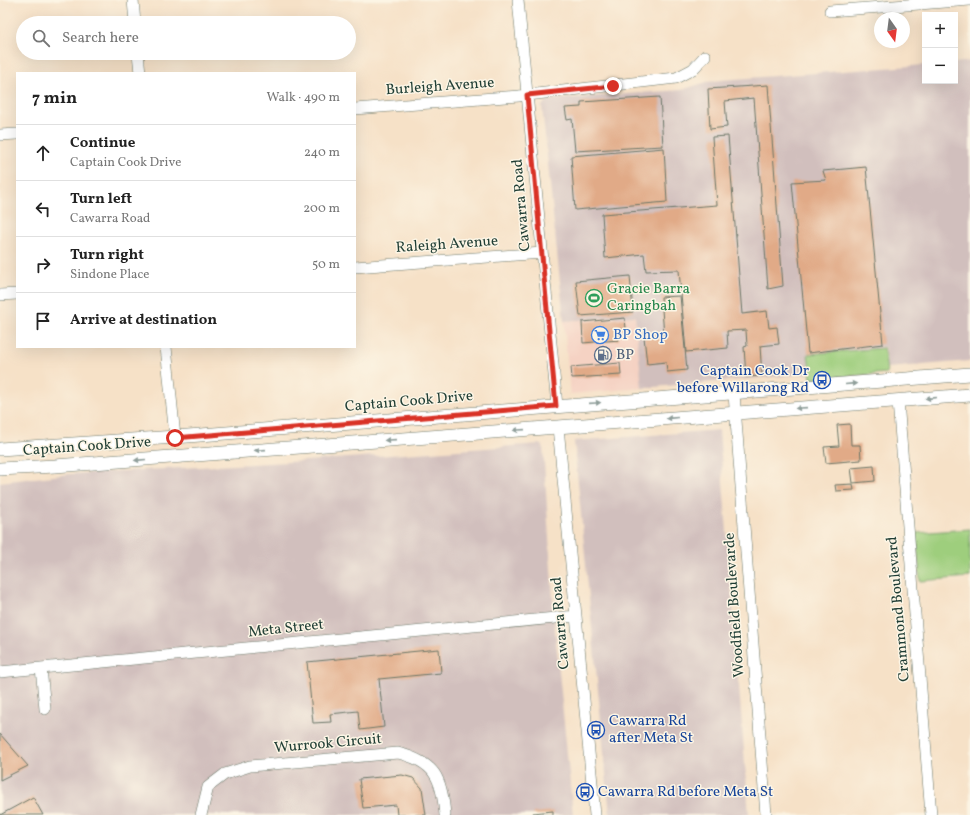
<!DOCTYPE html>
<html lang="en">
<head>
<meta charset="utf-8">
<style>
  :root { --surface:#fff; --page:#f2f2f2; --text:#222; --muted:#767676; --line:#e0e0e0 }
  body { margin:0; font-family:Vollkorn,serif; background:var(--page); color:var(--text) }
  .controls { position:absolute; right:12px; top:12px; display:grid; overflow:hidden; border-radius:0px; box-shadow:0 4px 16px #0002 }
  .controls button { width:36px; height:36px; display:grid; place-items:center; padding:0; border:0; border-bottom:1px solid var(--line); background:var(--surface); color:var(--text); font:20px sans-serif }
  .compass { position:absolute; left:874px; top:12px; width:36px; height:36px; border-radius:50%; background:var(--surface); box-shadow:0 4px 16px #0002; rotate:166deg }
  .stop { position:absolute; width:12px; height:12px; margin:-9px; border:3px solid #d93025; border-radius:50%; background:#fff }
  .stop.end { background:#d93025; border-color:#fff; box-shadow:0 1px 4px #0008 }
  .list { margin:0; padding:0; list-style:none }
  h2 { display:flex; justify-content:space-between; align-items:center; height:52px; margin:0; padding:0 16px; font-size:17px }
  h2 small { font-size:13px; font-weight:400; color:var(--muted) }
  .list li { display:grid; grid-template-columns:26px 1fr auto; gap:12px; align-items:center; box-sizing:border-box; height:56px; padding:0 16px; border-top:1px solid var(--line) }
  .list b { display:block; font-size:15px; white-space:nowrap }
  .list p { margin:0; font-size:13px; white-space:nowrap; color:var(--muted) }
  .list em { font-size:13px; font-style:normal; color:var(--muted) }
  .icon { flex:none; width:22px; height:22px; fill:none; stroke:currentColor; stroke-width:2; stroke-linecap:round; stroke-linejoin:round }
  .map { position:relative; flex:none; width:970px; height:815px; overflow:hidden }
  .search { position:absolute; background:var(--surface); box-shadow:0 4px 16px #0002; left:16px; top:16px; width:340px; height:44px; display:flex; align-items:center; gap:10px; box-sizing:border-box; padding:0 14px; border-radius:22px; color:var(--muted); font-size:15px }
  .panel { position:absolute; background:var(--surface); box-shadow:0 4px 16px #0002; left:16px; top:72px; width:340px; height:276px; border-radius:0px }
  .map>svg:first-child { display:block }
  .built { fill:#f5d2c3 }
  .industrial { fill:#d1bfbd }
  .green { fill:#9ece7d; stroke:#5e8658 }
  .building { fill:#e1aa87 }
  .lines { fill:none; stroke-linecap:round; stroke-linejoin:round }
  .minor-casing { stroke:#6a7667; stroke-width:12 }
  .major-casing { stroke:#6a7667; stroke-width:14 }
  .minor { stroke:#fff; stroke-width:11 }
  .major { stroke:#fff; stroke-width:13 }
  .oneway { fill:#8f9e9a }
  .route { stroke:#d93025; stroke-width:5 }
  .labels { text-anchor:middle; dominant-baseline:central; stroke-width:3; stroke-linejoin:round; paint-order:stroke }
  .street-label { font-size:15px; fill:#1f3d34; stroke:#fcf5e5 }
  .leisure-label { font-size:15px; fill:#27864d; stroke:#fcf5e5; text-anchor:start }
  .shop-label { font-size:15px; fill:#366cbe; stroke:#fcf5e5; text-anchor:start }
  .service-label { font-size:15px; fill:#4e5e75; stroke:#fcf5e5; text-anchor:start }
  .transit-label { font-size:15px; fill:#164399; stroke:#fcf5e5; text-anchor:start }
</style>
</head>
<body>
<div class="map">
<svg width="970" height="815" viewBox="0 0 970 815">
  <rect width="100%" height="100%" fill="#fcf5e5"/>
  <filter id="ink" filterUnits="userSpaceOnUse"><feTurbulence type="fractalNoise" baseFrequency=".025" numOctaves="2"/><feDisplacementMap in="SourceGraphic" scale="8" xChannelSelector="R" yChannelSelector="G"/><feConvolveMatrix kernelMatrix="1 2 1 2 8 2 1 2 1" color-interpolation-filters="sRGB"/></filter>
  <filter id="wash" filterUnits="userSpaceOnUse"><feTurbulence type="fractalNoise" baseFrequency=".012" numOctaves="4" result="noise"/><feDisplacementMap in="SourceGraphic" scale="16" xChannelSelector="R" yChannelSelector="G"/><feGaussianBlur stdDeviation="0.9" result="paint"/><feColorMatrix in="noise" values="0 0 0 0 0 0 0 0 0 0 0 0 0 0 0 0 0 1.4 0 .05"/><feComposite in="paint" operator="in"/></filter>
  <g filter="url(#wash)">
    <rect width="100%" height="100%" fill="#f6e1c7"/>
    <path class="built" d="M635 316 642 388 570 394 564 321Z"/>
    <path class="industrial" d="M970 61V361L887 368 885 347 808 353 809 374 642 388 635 316 564 321 542 106 547 100 681 90 707 82 721 80 925 65V81H955V63Z
      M719 430 749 815H610L574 441Z
      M540 444 543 446 555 630 573 815H0V482L71 474 307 461Z"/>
    <path class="green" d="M884 348 887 373 811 379 808 354Z
      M970 529V577L920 581 916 533Z"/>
    <g id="blocks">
      <path class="building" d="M768 85 783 286 768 289 754 98 725 101 727 127 710 129 708 89Z
        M660 97 663 146 575 151 572 119 567 120 565 108 581 107V102Z
        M728 136 742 314 767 311 769 328 777 327 779 344 760 346 762 376 746 377 744 347 747 346 746 330 727 331 728 348 686 352 679 270 646 271 644 254 605 258 602 214 717 205 712 137Z
        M664 148 667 202 575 210 571 156Z
        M866 167 883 344 808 353 792 182 826 180 823 171Z
        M630 276 633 312 580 316 576 281Z
        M680 296 687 370 667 372 666 362 647 364 644 337 664 335 661 297Z
        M625 318 626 329 618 330 619 340 583 343 582 322Z
        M620 363 621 375 572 378 571 367Z
        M850 424 851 445H860L861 460 826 463 824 447 839 446 837 425Z
        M874 466 875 481 853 483 851 468Z
        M853 484 854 490 836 491 835 485Z
        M439 649 441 673 379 679 384 727 360 730 358 711 330 714 331 722 313 723 307 662Z
        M0 734 28 766 0 780Z
        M402 775 413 778 422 788 426 815H397L396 805 363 808 359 779Z
        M33 797 43 815H0Z
        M553 811V815H533V813Z"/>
    </g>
  </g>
  <g filter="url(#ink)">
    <use href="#blocks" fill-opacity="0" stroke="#6a7667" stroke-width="1"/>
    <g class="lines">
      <g class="minor-casing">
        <path id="minor" d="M133 0 135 23
          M518 0 557 406
          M830 11 970 0
          M138 53 140 73
          M355 109 519 96 676 78 693 69 705 56
          M0 135 17 134
          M355 267 542 253
          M0 295 17 294
          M166 347 175 437
          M734 394 766 815
          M898 401 931 815
          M558 427 595 815
          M41 668 45 709
          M0 672 576 616
          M201 815 208 787 225 774 250 766 398 753C435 762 442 778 445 815"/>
      </g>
      <g class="major-casing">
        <path id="major" d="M0 449 175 437 970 374
          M0 469 55 466 970 395"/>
      </g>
      <use href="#minor" class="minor"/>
      <use href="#major" class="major"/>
    </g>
    <defs><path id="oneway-solid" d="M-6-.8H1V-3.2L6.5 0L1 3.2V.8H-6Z"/></defs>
    <g class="oneway">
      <use href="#oneway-solid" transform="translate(851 384) rotate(-5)"/>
      <use href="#oneway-solid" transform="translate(931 398) rotate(175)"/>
      <use href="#oneway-solid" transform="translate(595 403) rotate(-4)"/>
      <use href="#oneway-solid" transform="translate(801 408) rotate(176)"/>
      <use href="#oneway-solid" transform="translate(672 418) rotate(175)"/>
      <use href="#oneway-solid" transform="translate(519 430) rotate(176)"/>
      <use href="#oneway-solid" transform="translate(390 440) rotate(176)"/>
      <use href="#oneway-solid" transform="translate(260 450) rotate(176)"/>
      <use href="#oneway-solid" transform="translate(140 460) rotate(175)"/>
    </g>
  </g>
  <g class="lines" filter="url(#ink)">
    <path class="route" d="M175 438 556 406 527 95 613 86"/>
  </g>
  <defs>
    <g id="stadium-ring" transform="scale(0.9)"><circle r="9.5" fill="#fcf5e5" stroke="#2e9e5b" stroke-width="1.5"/><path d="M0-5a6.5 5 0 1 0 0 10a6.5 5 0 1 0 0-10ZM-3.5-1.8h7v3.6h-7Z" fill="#2e9e5b"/></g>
    <g id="supermarket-ring" transform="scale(0.9)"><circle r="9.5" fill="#fcf5e5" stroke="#3f7fe0" stroke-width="1.5"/><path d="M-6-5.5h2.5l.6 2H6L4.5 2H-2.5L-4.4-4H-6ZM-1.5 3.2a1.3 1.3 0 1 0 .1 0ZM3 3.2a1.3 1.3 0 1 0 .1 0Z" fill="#3f7fe0"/></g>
    <g id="fuel-ring" transform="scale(0.9)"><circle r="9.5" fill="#fcf5e5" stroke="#5c6f8a" stroke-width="1.5"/><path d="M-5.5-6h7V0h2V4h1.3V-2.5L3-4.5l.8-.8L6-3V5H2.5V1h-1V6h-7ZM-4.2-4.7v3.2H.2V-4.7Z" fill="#5c6f8a"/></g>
    <g id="bus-ring" transform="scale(0.9)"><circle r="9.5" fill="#fcf5e5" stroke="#1a4fb4" stroke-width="1.5"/><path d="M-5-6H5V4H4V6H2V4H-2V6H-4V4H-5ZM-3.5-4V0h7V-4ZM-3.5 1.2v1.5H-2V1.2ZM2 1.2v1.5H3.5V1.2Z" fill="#1a4fb4"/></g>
  </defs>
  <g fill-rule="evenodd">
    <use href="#stadium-ring" x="594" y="298"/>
    <use href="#supermarket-ring" x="600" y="335"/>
    <use href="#fuel-ring" x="603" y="355"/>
    <use href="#bus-ring" x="822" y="380"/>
    <use href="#bus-ring" x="596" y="730"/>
    <use href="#bus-ring" x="585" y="792"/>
  </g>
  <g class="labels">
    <g class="street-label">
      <text transform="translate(440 87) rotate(-4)">Burleigh Avenue</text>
      <text transform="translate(522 205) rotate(-95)">Cawarra Road</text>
      <text transform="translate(447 245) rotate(-4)">Raleigh Avenue</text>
      <text transform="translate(409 402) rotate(-5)">Captain Cook Drive</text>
      <text transform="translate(87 447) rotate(-4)">Captain Cook Drive</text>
      <text transform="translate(735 605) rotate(-94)">Woodfield Boulevarde</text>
      <text transform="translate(899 609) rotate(-95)">Crammond Boulevard</text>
      <text transform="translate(561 623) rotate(-95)">Cawarra Road</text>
      <text transform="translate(286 629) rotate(-6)">Meta Street</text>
      <text transform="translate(328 744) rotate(-5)">Wurrook Circuit</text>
    </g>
    <g class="leisure-label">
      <text x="607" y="289">Gracie Barra<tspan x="607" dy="17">Caringbah</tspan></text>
    </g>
    <g class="shop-label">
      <text x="613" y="335">BP Shop</text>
    </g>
    <g class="service-label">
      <text x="616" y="355">BP</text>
    </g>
    <g class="transit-label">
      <text x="809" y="371" text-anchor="end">Captain Cook Dr<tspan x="809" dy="17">before Willarong Rd</tspan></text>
      <text x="609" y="721">Cawarra Rd<tspan x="609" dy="17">after Meta St</tspan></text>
      <text x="598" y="792">Cawarra Rd before Meta St</text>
    </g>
  </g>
</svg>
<div class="controls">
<button>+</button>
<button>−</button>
</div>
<svg class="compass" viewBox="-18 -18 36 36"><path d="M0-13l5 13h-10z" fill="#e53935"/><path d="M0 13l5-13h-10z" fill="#767676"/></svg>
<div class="stop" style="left:175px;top:438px"></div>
<div class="stop end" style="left:613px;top:86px"></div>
<div class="search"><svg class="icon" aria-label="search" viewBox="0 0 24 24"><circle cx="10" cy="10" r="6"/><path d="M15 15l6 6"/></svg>Search here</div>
<section class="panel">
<h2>7 min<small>Walk · 490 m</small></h2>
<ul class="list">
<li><svg class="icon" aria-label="ahead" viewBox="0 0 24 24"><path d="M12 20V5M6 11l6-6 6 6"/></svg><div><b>Continue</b><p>Captain Cook Drive</p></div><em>240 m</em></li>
<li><svg class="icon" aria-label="left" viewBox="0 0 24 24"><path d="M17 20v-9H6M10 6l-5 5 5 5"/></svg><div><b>Turn left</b><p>Cawarra Road</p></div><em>200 m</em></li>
<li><svg class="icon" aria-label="right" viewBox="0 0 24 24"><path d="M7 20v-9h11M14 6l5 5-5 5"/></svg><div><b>Turn right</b><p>Sindone Place</p></div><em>50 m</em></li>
<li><svg class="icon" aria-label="arrive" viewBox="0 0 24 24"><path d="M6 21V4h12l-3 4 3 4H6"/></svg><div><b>Arrive at destination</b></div></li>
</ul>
</section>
</div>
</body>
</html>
